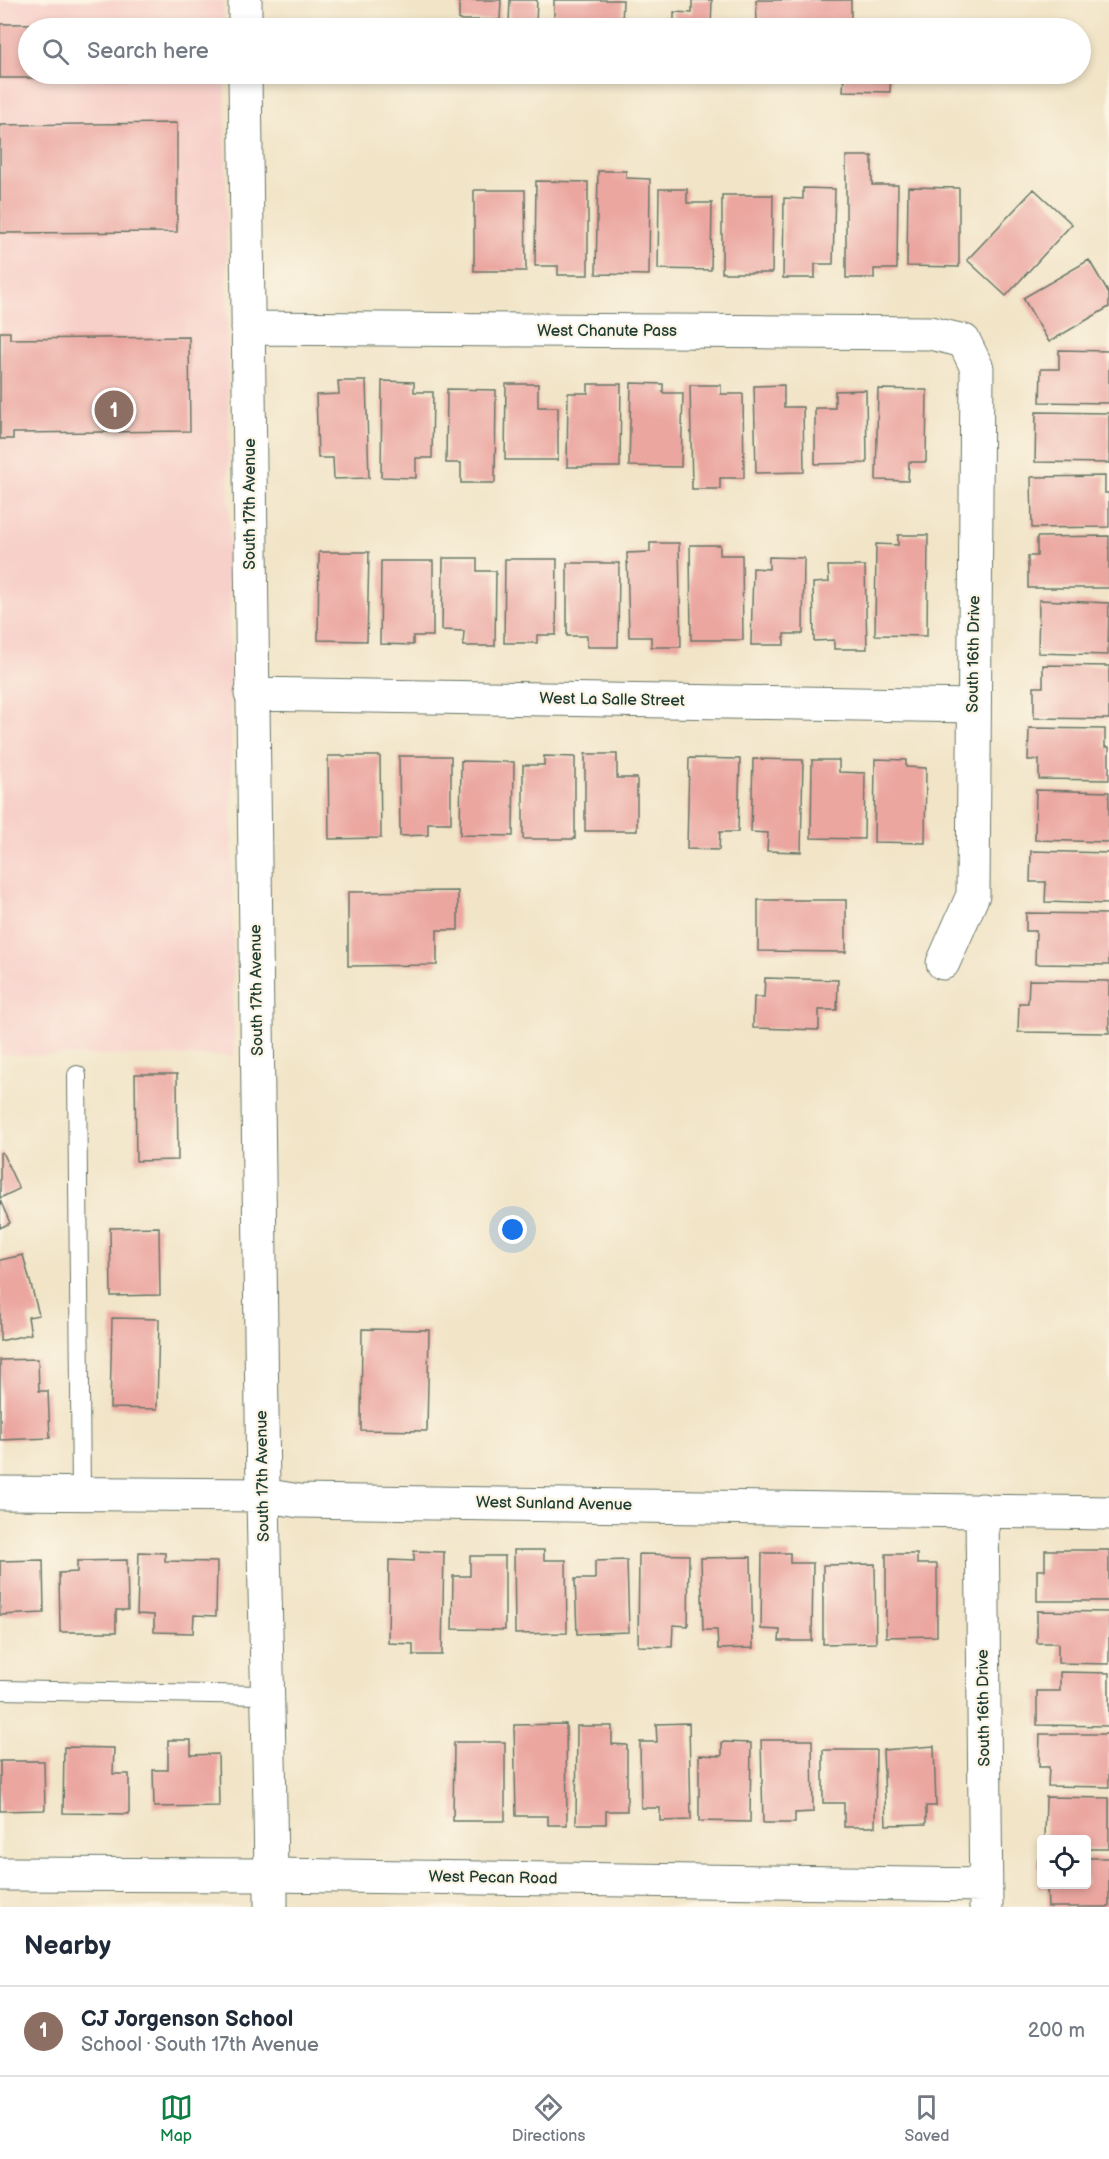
<!DOCTYPE html>
<html lang="en">
<head>
<meta charset="utf-8">
<style>
  :root { --surface:#fff; --page:#f6f6f7; --text:#1f2937; --muted:#747a83; --line:#e0e1e3; --accent:#0b8043 }
  body { margin:0; font-family:"Balsamiq Sans",sans-serif; background:var(--page); color:var(--text) }
  .controls { position:absolute; right:18px; bottom:18px; display:grid; overflow:hidden; border-radius:6px; box-shadow:0 3px 9px #0003 }
  .controls button { width:54px; height:54px; display:grid; place-items:center; padding:0; border:0; border-bottom:2px solid var(--line); background:var(--surface); color:var(--text); font:30px sans-serif }
  .you { position:absolute; left:513px; top:1230px; width:21px; height:21px; margin:-15px; border:4px solid #fff; border-radius:50%; background:#1a73e8; box-shadow:0 0 0 9px #1a73e833 }
  .badge { display:grid; place-items:center; width:39px; height:39px; border-radius:50%; background:var(--accent); color:#fff; font-size:20px; font-weight:700 }
  .pin { position:absolute; translate:-50% -50%; border:3px solid #fff; box-shadow:0 2px 6px #0006 }
  .list { margin:0; padding:0; list-style:none }
  h2 { display:flex; justify-content:space-between; align-items:center; height:78px; margin:0; padding:0 24px; font-size:26px }
  h2 small { font-size:20px; font-weight:400; color:var(--muted) }
  .list li { display:grid; grid-template-columns:39px 1fr auto; gap:18px; align-items:center; box-sizing:border-box; height:90px; padding:0 24px; border-top:2px solid var(--line) }
  .list b { display:block; font-size:22px; white-space:nowrap }
  .list p { margin:0; font-size:20px; white-space:nowrap; color:var(--muted) }
  .list em { font-size:20px; font-style:normal; color:var(--muted) }
  .icon { flex:none; width:33px; height:33px; fill:none; stroke:currentColor; stroke-width:2; stroke-linecap:round; stroke-linejoin:round }
  .map { position:relative; flex:none; width:1109px; height:1907px; overflow:hidden }
  .search { position:absolute; background:var(--surface); box-shadow:0 3px 9px #0003; left:18px; right:18px; top:18px; height:66px; display:flex; align-items:center; gap:15px; box-sizing:border-box; padding:0 21px; border-radius:33px; color:var(--muted); font-size:22px }
  .sheet { height:168px; background:var(--surface) }
  nav { display:flex; justify-content:space-around; align-items:center; box-sizing:border-box; height:84px; border-top:2px solid var(--line); background:var(--surface); font-size:16px; color:var(--muted) }
  nav a { display:grid; justify-items:center; gap:3px }
  nav .on { color:var(--accent) }
  .map>svg:first-child { display:block }
  .built { fill:#f7d0ca }
  .building { fill:#eba6a0 }
  .lines { fill:none; stroke-linecap:round; stroke-linejoin:round }
  .service-casing { stroke:#687767; stroke-width:20 }
  .minor-casing { stroke:#687767; stroke-width:35 }
  .service { stroke:#fff; stroke-width:18 }
  .minor { stroke:#fff; stroke-width:33 }
  .labels { text-anchor:middle; dominant-baseline:central; stroke-width:4.5; stroke-linejoin:round; paint-order:stroke }
  .street-label { font-size:16px; fill:#1f3d34; stroke:#fcf5e5 }
</style>
</head>
<body>
<div class="map">
<svg width="1109" height="1907" viewBox="0 0 1109 1907">
  <rect width="100%" height="100%" fill="#fcf5e5"/>
  <filter id="ink" filterUnits="userSpaceOnUse"><feTurbulence type="fractalNoise" baseFrequency=".0167" numOctaves="2"/><feDisplacementMap in="SourceGraphic" scale="12" xChannelSelector="R" yChannelSelector="G"/><feConvolveMatrix kernelMatrix="1 2 1 2 8 2 1 2 1" color-interpolation-filters="sRGB"/></filter>
  <filter id="wash" filterUnits="userSpaceOnUse"><feTurbulence type="fractalNoise" baseFrequency=".008" numOctaves="4" result="noise"/><feDisplacementMap in="SourceGraphic" scale="24" xChannelSelector="R" yChannelSelector="G"/><feGaussianBlur stdDeviation="1.35" result="paint"/><feColorMatrix in="noise" values="0 0 0 0 0 0 0 0 0 0 0 0 0 0 0 0 0 1.4 0 .05"/><feComposite in="paint" operator="in"/></filter>
  <g filter="url(#wash)">
    <rect width="100%" height="100%" fill="#f1e4c7"/>
    <path class="built" d="M0 0H224V28H28V74H225L234 1056 0 1055Z"/>
    <g id="blocks">
      <path class="building" d="M459 0H501L500 20H459Z
        M510 0H537L536 24 509 23Z
        M554 0H623L622 25 554 23Z
        M692 0H712L711 28H674V12L692 13Z
        M756 0H851V22L757 23Z
        M179 23V28H28V74H179V78H0V24Z
        M844 74H891L890 92 843 91Z
        M177 123V232L0 233V125Z
        M846 156H872V185H898L897 269H874V278H846Z
        M598 171H626V178L650 179 649 275 596 274Z
        M536 181 588 182V275H558V266H535Z
        M908 187 959 188V267L907 266Z
        M803 188 835 189 833 264H815V278H783L784 198 803 199Z
        M659 189H687V203H712L711 270 658 269Z
        M1034 189 1072 224 1006 296 967 260Z
        M474 190H525L526 271H474Z
        M722 195H773L772 273H722Z
        M1089 260 1109 294V307L1049 342 1023 298Z
        M0 332H10V339L189 337 190 431 13 433V439H0Z
        M1059 350 1109 351V403L1040 402 1041 369H1059Z
        M338 381H366L369 478 334 479 333 458H318L316 395 339 394Z
        M382 381 414 382V392H433L432 458H416V478L381 477Z
        M631 383 663 384V393H683L681 467 629 466Z
        M506 384H538V407H558V460H505Z
        M588 384H621L620 467H567L568 393H588Z
        M690 385H721V394H743L744 478H720V489H692Z
        M784 385V407H803L804 472 756 473 754 386Z
        M447 389 496 390 495 483H461V463H446Z
        M878 389 927 390 926 462H909L908 481 876 480Z
        M866 390 867 463 815 464V408H835V391Z
        M1036 412 1109 413V463L1035 462Z
        M1105 476V493H1109V527L1032 528 1031 477Z
        M898 535H928L927 636 875 635 876 544 898 545Z
        M1109 536V588H1028V556H1037V537Z
        M650 543H679L681 647H651V637H629L627 553 650 552Z
        M690 545H720V555H742L743 640H691Z
        M319 552H369L367 641 318 640Z
        M769 557 804 558 803 634H784V645H751L753 568 769 569Z
        M443 558H477V571H496L495 646H463L464 631 442 630Z
        M505 559H557L556 635H537V643H504Z
        M381 561H433V636H413V645L380 644Z
        M567 563H619L618 647H587V636H567Z
        M828 566H865L867 649H834V640L814 641 813 583 829 582Z
        M1039 600 1109 603 1108 655 1038 653Z
        M1043 665 1109 666V719L1034 718V687H1043Z
        M1029 728 1105 729V747H1109V780L1039 779V760H1028Z
        M585 754H617V778H637V831H585Z
        M328 756H380L381 838 329 839Z
        M399 756H451V823H428V835L400 836Z
        M544 756 575 757V839H523V765H544Z
        M689 758 740 759 738 832H720L719 850 687 849Z
        M753 759 803 760 801 852 767 851 768 833 751 832Z
        M875 759 906 760V767L926 768 925 843 874 842Z
        M812 760H839V772L865 773 864 839 811 838Z
        M461 761 514 762 513 836 460 835Z
        M1036 790 1109 792V842L1035 840Z
        M1031 851 1109 853V904L1045 902 1046 882H1030Z
        M458 891V930H437V965L348 966V892Z
        M758 900H846V952L758 951Z
        M1026 913 1109 914V965L1035 964 1036 931H1026Z
        M765 978 838 980 837 1010H819V1030L753 1028 754 997H764Z
        M1029 980 1109 981V1033L1018 1032 1019 1003H1028Z
        M135 1074H177L178 1160 136 1161Z
        M2 1152 19 1189 0 1198V1153Z
        M0 1200 10 1223 0 1228Z
        M159 1227 160 1295 111 1296 110 1228Z
        M23 1255 39 1315 28 1317 31 1334 0 1341V1260Z
        M112 1318 159 1319 157 1409 110 1408Z
        M362 1329 429 1330 427 1431 361 1430Z
        M38 1359 39 1391H48L50 1438 0 1440V1360Z
        M514 1550H544V1560H566L567 1633 515 1634Z
        M1045 1550H1109V1601H1037V1570H1045Z
        M414 1551 444 1552 442 1655H413V1644L388 1643 389 1560 414 1561Z
        M139 1552 165 1553V1561L217 1562 216 1616 194 1615 193 1633 154 1632V1615L137 1614Z
        M762 1553H790V1563H813L812 1641H779L780 1630 761 1629Z
        M639 1554 689 1555 688 1626 673 1625 672 1647 638 1646Z
        M886 1554H917V1564H937V1636L886 1637Z
        M470 1556H505V1630L452 1629 453 1576H470Z
        M751 1557 753 1648 718 1649 717 1630H703L701 1558Z
        M43 1560 44 1613 0 1615V1561Z
        M127 1560 128 1610H116V1632H60L59 1573 77 1572V1561Z
        M627 1560 629 1632 577 1634 575 1579H595V1561Z
        M875 1564 876 1643 823 1644V1565Z
        M1037 1611 1109 1612V1664L1058 1663V1643H1037Z
        M1060 1672 1109 1673V1726L1037 1725V1691H1060Z
        M689 1723 691 1820 660 1821V1808H641L640 1742H657L656 1724Z
        M566 1724 567 1825H548V1816H516L514 1725Z
        M577 1726H612V1744L627 1745V1811H606V1824H576Z
        M1040 1734H1109V1787L1048 1786 1049 1767H1039Z
        M168 1740H191V1755L218 1754 219 1806 154 1807 153 1770H168Z
        M761 1740H812L813 1812 795 1813V1823H763Z
        M454 1742H505V1821H453Z
        M722 1742 751 1743 750 1822 699 1821V1755L722 1756Z
        M934 1746 936 1806H926V1824L886 1825 883 1750Z
        M64 1747 114 1748 113 1774H129V1814L63 1813Z
        M823 1750H876L875 1827H844V1803H823Z
        M0 1761H44L45 1810 0 1811Z
        M1046 1797 1109 1798V1849H1086V1840H1045Z
        M1086 1858H1109V1907H1048L1047 1888H1038V1859H1042V1884H1086Z"/>
    </g>
  </g>
  <g filter="url(#ink)">
    <use href="#blocks" fill-opacity="0" stroke="#687767" stroke-width="1.5"/>
    <g class="lines">
      <g class="service-casing">
        <path id="service" d="M77 1075 81 1494
          M0 1690 267 1695"/>
      </g>
      <g class="minor-casing">
        <path id="minor" d="M245 0V28
          M245 74C251 546 256 1019 263 1492 265 1631 271 1769 271 1907
          M248 328 930 333 964 341 977 368 973 895 943 963
          M251 694 974 706
          M0 1493 263 1495 299 1501 1109 1513
          M982 1510 986 1907
          M0 1874 271 1875 985 1885"/>
      </g>
      <use href="#service" class="service"/>
      <use href="#minor" class="minor"/>
    </g>
  </g>
  <g class="labels">
    <g class="street-label">
      <text x="607" y="331">West Chanute Pass</text>
      <text transform="translate(250 504) rotate(-90)">South 17th Avenue</text>
      <text transform="translate(974 654) rotate(-89)">South 16th Drive</text>
      <text transform="translate(612 700) rotate(1)">West La Salle Street</text>
      <text transform="translate(257 990) rotate(-91)">South 17th Avenue</text>
      <text transform="translate(263 1476) rotate(-91)">South 17th Avenue</text>
      <text transform="translate(554 1504) rotate(1)">West Sunland Avenue</text>
      <text transform="translate(984 1708) rotate(-91)">South 16th Drive</text>
      <text transform="translate(493 1878) rotate(1)">West Pecan Road</text>
    </g>
  </g>
</svg>
<div class="controls">
<button><svg class="icon" aria-label="locate" viewBox="0 0 24 24"><circle cx="12" cy="12" r="6"/><path d="M12 2v4M12 18v4M2 12h4M18 12h4"/></svg></button>
</div>
<div class="you"></div>
<div class="pin badge" style="left:114px;top:410px;background:#8d6e63">1</div>
<div class="search"><svg class="icon" aria-label="search" viewBox="0 0 24 24"><circle cx="10" cy="10" r="6"/><path d="M15 15l6 6"/></svg>Search here</div>
</div>
<section class="sheet">
<h2>Nearby<small></small></h2>
<ul class="list">
<li><span class="badge" style="background:#8d6e63">1</span><div><b>CJ Jorgenson School</b><p>School · South 17th Avenue</p></div><em>200 m</em></li>
</ul>
</section>
<nav>
<a class="on"><svg class="icon" aria-label="map" viewBox="0 0 24 24"><path d="M3 6l6-2 6 2 6-2v14l-6 2-6-2-6 2zM9 4v14M15 6v14"/></svg>Map</a>
<a><svg class="icon" aria-label="directions" viewBox="0 0 24 24"><path d="M12 3l9 9-9 9-9-9zM9 14v-3h6M13 9l2 2-2 2"/></svg>Directions</a>
<a><svg class="icon" aria-label="saved" viewBox="0 0 24 24"><path d="M7 4h10v16l-5-4-5 4z"/></svg>Saved</a>
</nav>
</body>
</html>
